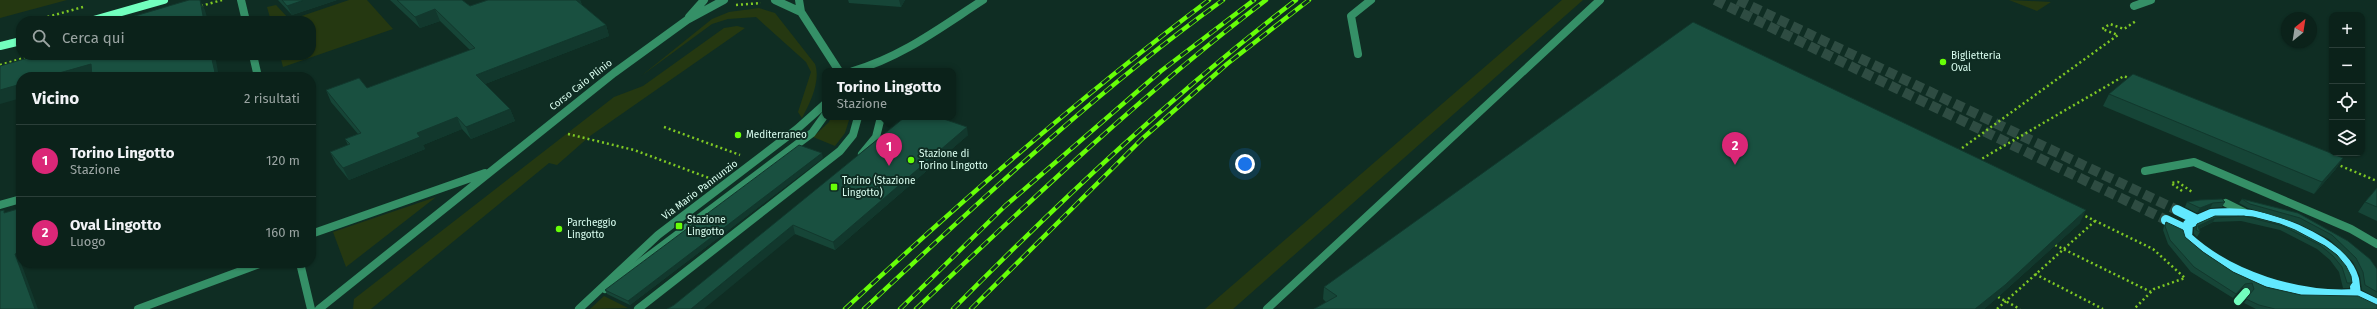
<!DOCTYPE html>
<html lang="it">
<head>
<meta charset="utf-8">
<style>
  :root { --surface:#0b221a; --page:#192f27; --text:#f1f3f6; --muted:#9aa4a2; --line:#2b3f39; --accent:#db2777 }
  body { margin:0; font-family:"Fira Sans",sans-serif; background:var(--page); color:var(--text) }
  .controls { position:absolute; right:12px; top:12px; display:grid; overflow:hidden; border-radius:8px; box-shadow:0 1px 3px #0004 }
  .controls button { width:36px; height:36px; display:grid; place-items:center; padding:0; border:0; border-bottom:1px solid var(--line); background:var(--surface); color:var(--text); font:20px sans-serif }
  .compass { position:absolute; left:2281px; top:12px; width:36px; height:36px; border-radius:50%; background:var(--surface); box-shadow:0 1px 3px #0004; rotate:30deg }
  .you { position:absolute; left:1245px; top:164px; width:14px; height:14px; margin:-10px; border:3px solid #fff; border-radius:50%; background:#1a73e8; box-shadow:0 0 0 6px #1a73e833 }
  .badge { display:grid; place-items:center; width:26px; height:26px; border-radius:50%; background:var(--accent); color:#fff; font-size:13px; font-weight:700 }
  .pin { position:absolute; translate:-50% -33px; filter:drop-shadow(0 1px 2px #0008) }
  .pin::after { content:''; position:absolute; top:21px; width:14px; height:12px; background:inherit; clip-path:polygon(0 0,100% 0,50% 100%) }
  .popup { position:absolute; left:822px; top:68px; width:134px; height:52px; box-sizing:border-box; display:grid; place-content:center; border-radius:8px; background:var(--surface); filter:drop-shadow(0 1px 3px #0005); font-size:13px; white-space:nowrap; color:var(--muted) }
  .popup b { font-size:15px; color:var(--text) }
  .popup::after { content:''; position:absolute; left:50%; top:100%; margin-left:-8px; border:8px solid transparent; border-top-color:var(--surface) }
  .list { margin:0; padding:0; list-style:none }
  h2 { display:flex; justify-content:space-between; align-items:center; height:52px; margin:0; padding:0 16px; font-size:17px }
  h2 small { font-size:13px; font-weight:400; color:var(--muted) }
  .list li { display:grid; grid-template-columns:26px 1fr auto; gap:12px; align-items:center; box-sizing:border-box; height:72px; padding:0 16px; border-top:1px solid var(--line) }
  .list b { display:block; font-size:15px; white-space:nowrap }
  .list p { margin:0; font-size:13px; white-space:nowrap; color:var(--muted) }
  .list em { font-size:13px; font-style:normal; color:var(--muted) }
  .icon { flex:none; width:22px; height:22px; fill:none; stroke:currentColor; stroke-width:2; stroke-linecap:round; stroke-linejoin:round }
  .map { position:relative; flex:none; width:2377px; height:309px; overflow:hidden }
  .search { position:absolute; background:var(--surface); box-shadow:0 1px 3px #0004; left:16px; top:16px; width:300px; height:44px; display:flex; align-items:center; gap:10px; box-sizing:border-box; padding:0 14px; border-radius:16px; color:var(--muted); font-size:15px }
  .panel { position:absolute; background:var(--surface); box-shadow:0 1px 3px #0004; left:16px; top:72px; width:300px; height:196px; border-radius:16px }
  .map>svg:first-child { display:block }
  .green { fill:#253811 }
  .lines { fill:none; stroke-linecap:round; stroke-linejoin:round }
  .primary-tunnel { stroke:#2e4c42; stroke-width:10; stroke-dasharray:10 5; stroke-linecap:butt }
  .path { stroke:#7fc924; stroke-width:2.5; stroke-dasharray:2 3; stroke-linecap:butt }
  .lane { stroke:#359067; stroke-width:8 }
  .street { stroke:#359067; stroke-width:8 }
  .secondary { stroke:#72ffbe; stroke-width:8 }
  .primary { stroke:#62e9ff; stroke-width:10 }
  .rail-casing { stroke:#67ff07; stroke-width:4.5 }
  .rail { stroke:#0f2d23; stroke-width:3; stroke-dasharray:9; stroke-linecap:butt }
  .wall { fill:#164537 }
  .shaded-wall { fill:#12382d }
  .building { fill:#195040; stroke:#12382d }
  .poi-dot { fill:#67ff07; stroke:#0f2d23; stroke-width:1.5 }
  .labels { text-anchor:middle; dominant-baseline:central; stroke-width:4; stroke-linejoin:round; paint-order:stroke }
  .poi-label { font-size:10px; fill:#dbfff1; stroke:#0f2d23; text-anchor:start }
  .street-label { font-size:10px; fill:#dbfff1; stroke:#0f2d23 }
</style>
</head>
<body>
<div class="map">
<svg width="2377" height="309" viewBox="0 0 2377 309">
  <rect width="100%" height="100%" fill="#0f2d23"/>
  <path class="green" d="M0 0H67L0 18Z
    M349 0H367L393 29 283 67 280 55H311V21H271L267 7 276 5 290 20Z
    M1562 0H1583L1233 309H1205Z
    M2009 0 2051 2 2037 11Z
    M759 8 775 13 815 64C821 81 810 103 802 118L798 112 811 72 806 62 756 17 728 19 712 24 641 76 712 19 729 12Z
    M737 26 745 28 590 136 557 165 549 163 371 309H353L354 299 614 97 643 86 724 28Z
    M831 117H850L845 133 835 146 813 137 829 122Z
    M436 197 346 267 333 232Z
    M604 296 628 308 590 309Z"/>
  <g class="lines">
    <path class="primary-tunnel" d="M1715 0 2166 220
      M1738 0 2177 210"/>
    <path class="path" d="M736 5 761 3
      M201 6 222 0
      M33 21 83 7
      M0 65 34 55
      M664 127 740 155
      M568 134 634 150 709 178
      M1958 151 2118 35 2102 29 2110 24 2124 29 2136 21
      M1978 161 2124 76 2130 79
      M2336 164 2377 181
      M2182 191 2171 183 2178 182 2192 192
      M2081 214 2153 249 2185 278 2154 289 2134 309
      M2055 245 2151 292
      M2035 274 2103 309
      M1998 297 2020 309
      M1997 309 2095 221"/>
    <path class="lane" d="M2134 6 2151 0
      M1358 54 1351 16 1371 0
      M853 71C902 57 941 27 983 0
      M2145 171 2194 162 2351 229 2377 244
      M2226 203 2244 212
      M605 289 812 133 825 115
      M638 309 840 151 853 135 858 117
      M1267 309 1600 0"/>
    <path class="street" d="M241 0 246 21
      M775 0 801 12
      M799 0 801 12 839 71
      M689 17 704 0
      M253 55 258 77
      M862 154 876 137 881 117
      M0 205 21 199
      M311 234 485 173
      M300 263 311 309
      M138 309 262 263
      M319 309 614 73 687 20 724 0
      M579 309 658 235 797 129 825 104"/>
    <path class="secondary" d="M90 21 164 0
      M0 46 21 41
      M2238 301 2246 292"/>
    <path class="primary" d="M2177 210 2195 219
      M2211 214C2224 213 2238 213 2251 215 2283 221 2344 244 2354 279 2355 284 2355 289 2356 294 2299 298 2229 276 2187 237L2188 224Z
      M2166 220 2185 229
      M2356 294 2377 304"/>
    <g class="rail-casing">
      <path id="rail" d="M845 309C962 200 1081 96 1209 0
        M864 309C980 201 1094 93 1223 0
        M900 309 1005 206 1161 71 1254 0
        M916 309C1029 202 1142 94 1266 0
        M953 309C1062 199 1173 94 1296 0
        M971 309 1143 138 1227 64 1309 0"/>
    </g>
    <use href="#rail" class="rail"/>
  </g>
  <path class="wall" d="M278 0H337L292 15Z
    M390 0H462L470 6 488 0H580L582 5 606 25 609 36 485 84 510 109 515 121 471 139 462 129 423 145 425 149 349 180 336 164 330 152 348 145 345 139 358 134 331 102 326 90 367 88 470 50 440 21 420 28Z
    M848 0H905L901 7 849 3Z
    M2109 94 2343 158 2335 170 2314 194 2103 106Z
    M905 117 968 135 835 250 795 234 674 305Z
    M823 158 630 305 607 294 605 290Z
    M2377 188V221L2358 212 2365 202Z
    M2242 199 2298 213 2348 241 2377 269V298L2362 290 2360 276 2353 262 2329 239 2297 223 2248 208 2239 203Z
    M2187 202H2225L2222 207 2210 208 2197 213 2185 207Z
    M2215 216H2238L2253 217 2280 224 2325 246 2337 255 2352 283 2349 288H2343L2339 272 2330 260 2317 249 2280 230 2241 221 2213 222 2199 229 2200 232 2197 237 2194 234V228L2197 224Z
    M2166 222 2203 252 2233 272 2266 287 2301 295 2377 309H2256L2244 303 2251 293 2249 288H2242L2233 298 2191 272 2168 244 2163 230 2164 226Z
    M2080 223 1998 297 1984 309H1314L1326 302 1323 299 1324 287Z"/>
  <path class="shaded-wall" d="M200 0 205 10 208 21H204Z
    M304 0H337L292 15 287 6Z
    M575 0H580L583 9Z
    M899 0H905L901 7Z
    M435 9 440 21 420 28 415 17Z
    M606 25 609 36 480 86 476 75Z
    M211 55H215L219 77H216Z
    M91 64 97 75 90 77H45Z
    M21 84V98L0 104V90Z
    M510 109 515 121 471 139 466 127Z
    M457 117 462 129 423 145 425 149 349 180 343 168 417 133Z
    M967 127 968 135 835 250 833 242Z
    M822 153 823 158 630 305 628 301Z
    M2343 158 2335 170 2314 194 2322 182Z
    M2213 203 2210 208 2197 213 2200 208Z
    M2086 210 2080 223 1998 297 1984 309H1975Z
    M2215 218 2213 222 2196 230 2198 226Z
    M793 225 795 234 704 309H691Z
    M21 252V263L38 309H35L15 254Z
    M2245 284 2242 288 2233 298 2236 294Z"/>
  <path class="building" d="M189 0H200L204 21H118Z
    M282 0H304L287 6Z
    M397 0H462L470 6 488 0H576L606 25 476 75 510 109 466 127 457 117 417 133 420 137 343 168 330 152 350 144 345 139 361 133 326 90 359 78 367 88 475 48 435 9 415 17Z
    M1693 22 2086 210 2005 285 1975 309H1314L1337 296 1324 287Z
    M38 55H211L216 77H92L91 64 45 77H21V84L0 90V66Z
    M2133 74 2343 158 2322 182 2109 94Z
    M905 117H938L967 127 833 242 793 225 691 309H667L674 305Z
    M799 145 822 153 628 301 605 290Z
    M2377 188V207L2365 202Z
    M2222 199 2225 202 2213 203 2200 208 2187 202 2200 200Z
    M2242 199 2298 213 2348 241 2370 259 2377 269V292L2365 285 2363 272 2356 258 2332 235 2300 218 2250 204Z
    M21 208V252L15 254 35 309H0V211L4 210V213Z
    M2215 216H2238L2253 217 2280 224 2295 230 2325 246 2337 255 2346 266 2351 276 2352 283H2347L2342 267 2333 256 2320 245 2283 226 2244 216 2215 218 2198 226 2200 232 2196 230 2197 224Z
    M2166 222 2183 230 2185 237 2203 252 2233 272 2266 287 2301 295 2358 296 2377 305V309H2275L2259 305 2246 299 2254 289 2252 283 2245 284 2236 294 2194 267 2170 240 2165 226Z"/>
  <g class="poi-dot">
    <circle cx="1943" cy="62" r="4"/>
    <circle cx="738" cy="135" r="4"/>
    <circle cx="911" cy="160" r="4"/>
    <rect x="830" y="183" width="8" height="8" rx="2"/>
    <rect x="675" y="222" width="8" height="8" rx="2"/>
    <circle cx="559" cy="229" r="4"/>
  </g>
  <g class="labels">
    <g class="poi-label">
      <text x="1951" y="56">Biglietteria<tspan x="1951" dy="12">Oval</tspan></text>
      <text x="746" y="135">Mediterraneo</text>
      <text x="919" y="154">Stazione di<tspan x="919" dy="12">Torino Lingotto</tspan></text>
      <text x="842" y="181">Torino (Stazione<tspan x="842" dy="12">Lingotto)</tspan></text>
      <text x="687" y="220">Stazione<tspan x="687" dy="12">Lingotto</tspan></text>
      <text x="567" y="223">Parcheggio<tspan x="567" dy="12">Lingotto</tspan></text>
    </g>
    <g class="street-label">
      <text transform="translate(581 85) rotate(-38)">Corso Caio Plinio</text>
      <text transform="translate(700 190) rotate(-37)">Via Mario Pannunzio</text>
    </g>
  </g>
</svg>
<div class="controls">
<button>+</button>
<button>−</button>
<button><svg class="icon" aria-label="locate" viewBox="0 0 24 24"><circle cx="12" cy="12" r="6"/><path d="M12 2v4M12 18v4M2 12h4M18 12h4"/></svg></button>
<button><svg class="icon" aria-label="layers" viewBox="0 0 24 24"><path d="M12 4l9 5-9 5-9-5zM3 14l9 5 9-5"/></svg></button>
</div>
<svg class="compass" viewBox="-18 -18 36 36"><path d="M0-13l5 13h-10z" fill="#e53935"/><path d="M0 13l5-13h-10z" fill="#9aa4a2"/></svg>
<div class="you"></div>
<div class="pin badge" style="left:889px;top:166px">1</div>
<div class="popup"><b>Torino Lingotto</b>Stazione</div>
<div class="pin badge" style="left:1735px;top:165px">2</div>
<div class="search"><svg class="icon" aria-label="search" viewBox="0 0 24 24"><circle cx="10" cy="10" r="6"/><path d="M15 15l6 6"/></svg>Cerca qui</div>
<section class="panel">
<h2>Vicino<small>2 risultati</small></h2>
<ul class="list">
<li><span class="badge">1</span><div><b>Torino Lingotto</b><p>Stazione</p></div><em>120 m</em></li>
<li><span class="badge">2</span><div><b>Oval Lingotto</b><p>Luogo</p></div><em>160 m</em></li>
</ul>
</section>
</div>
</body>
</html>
